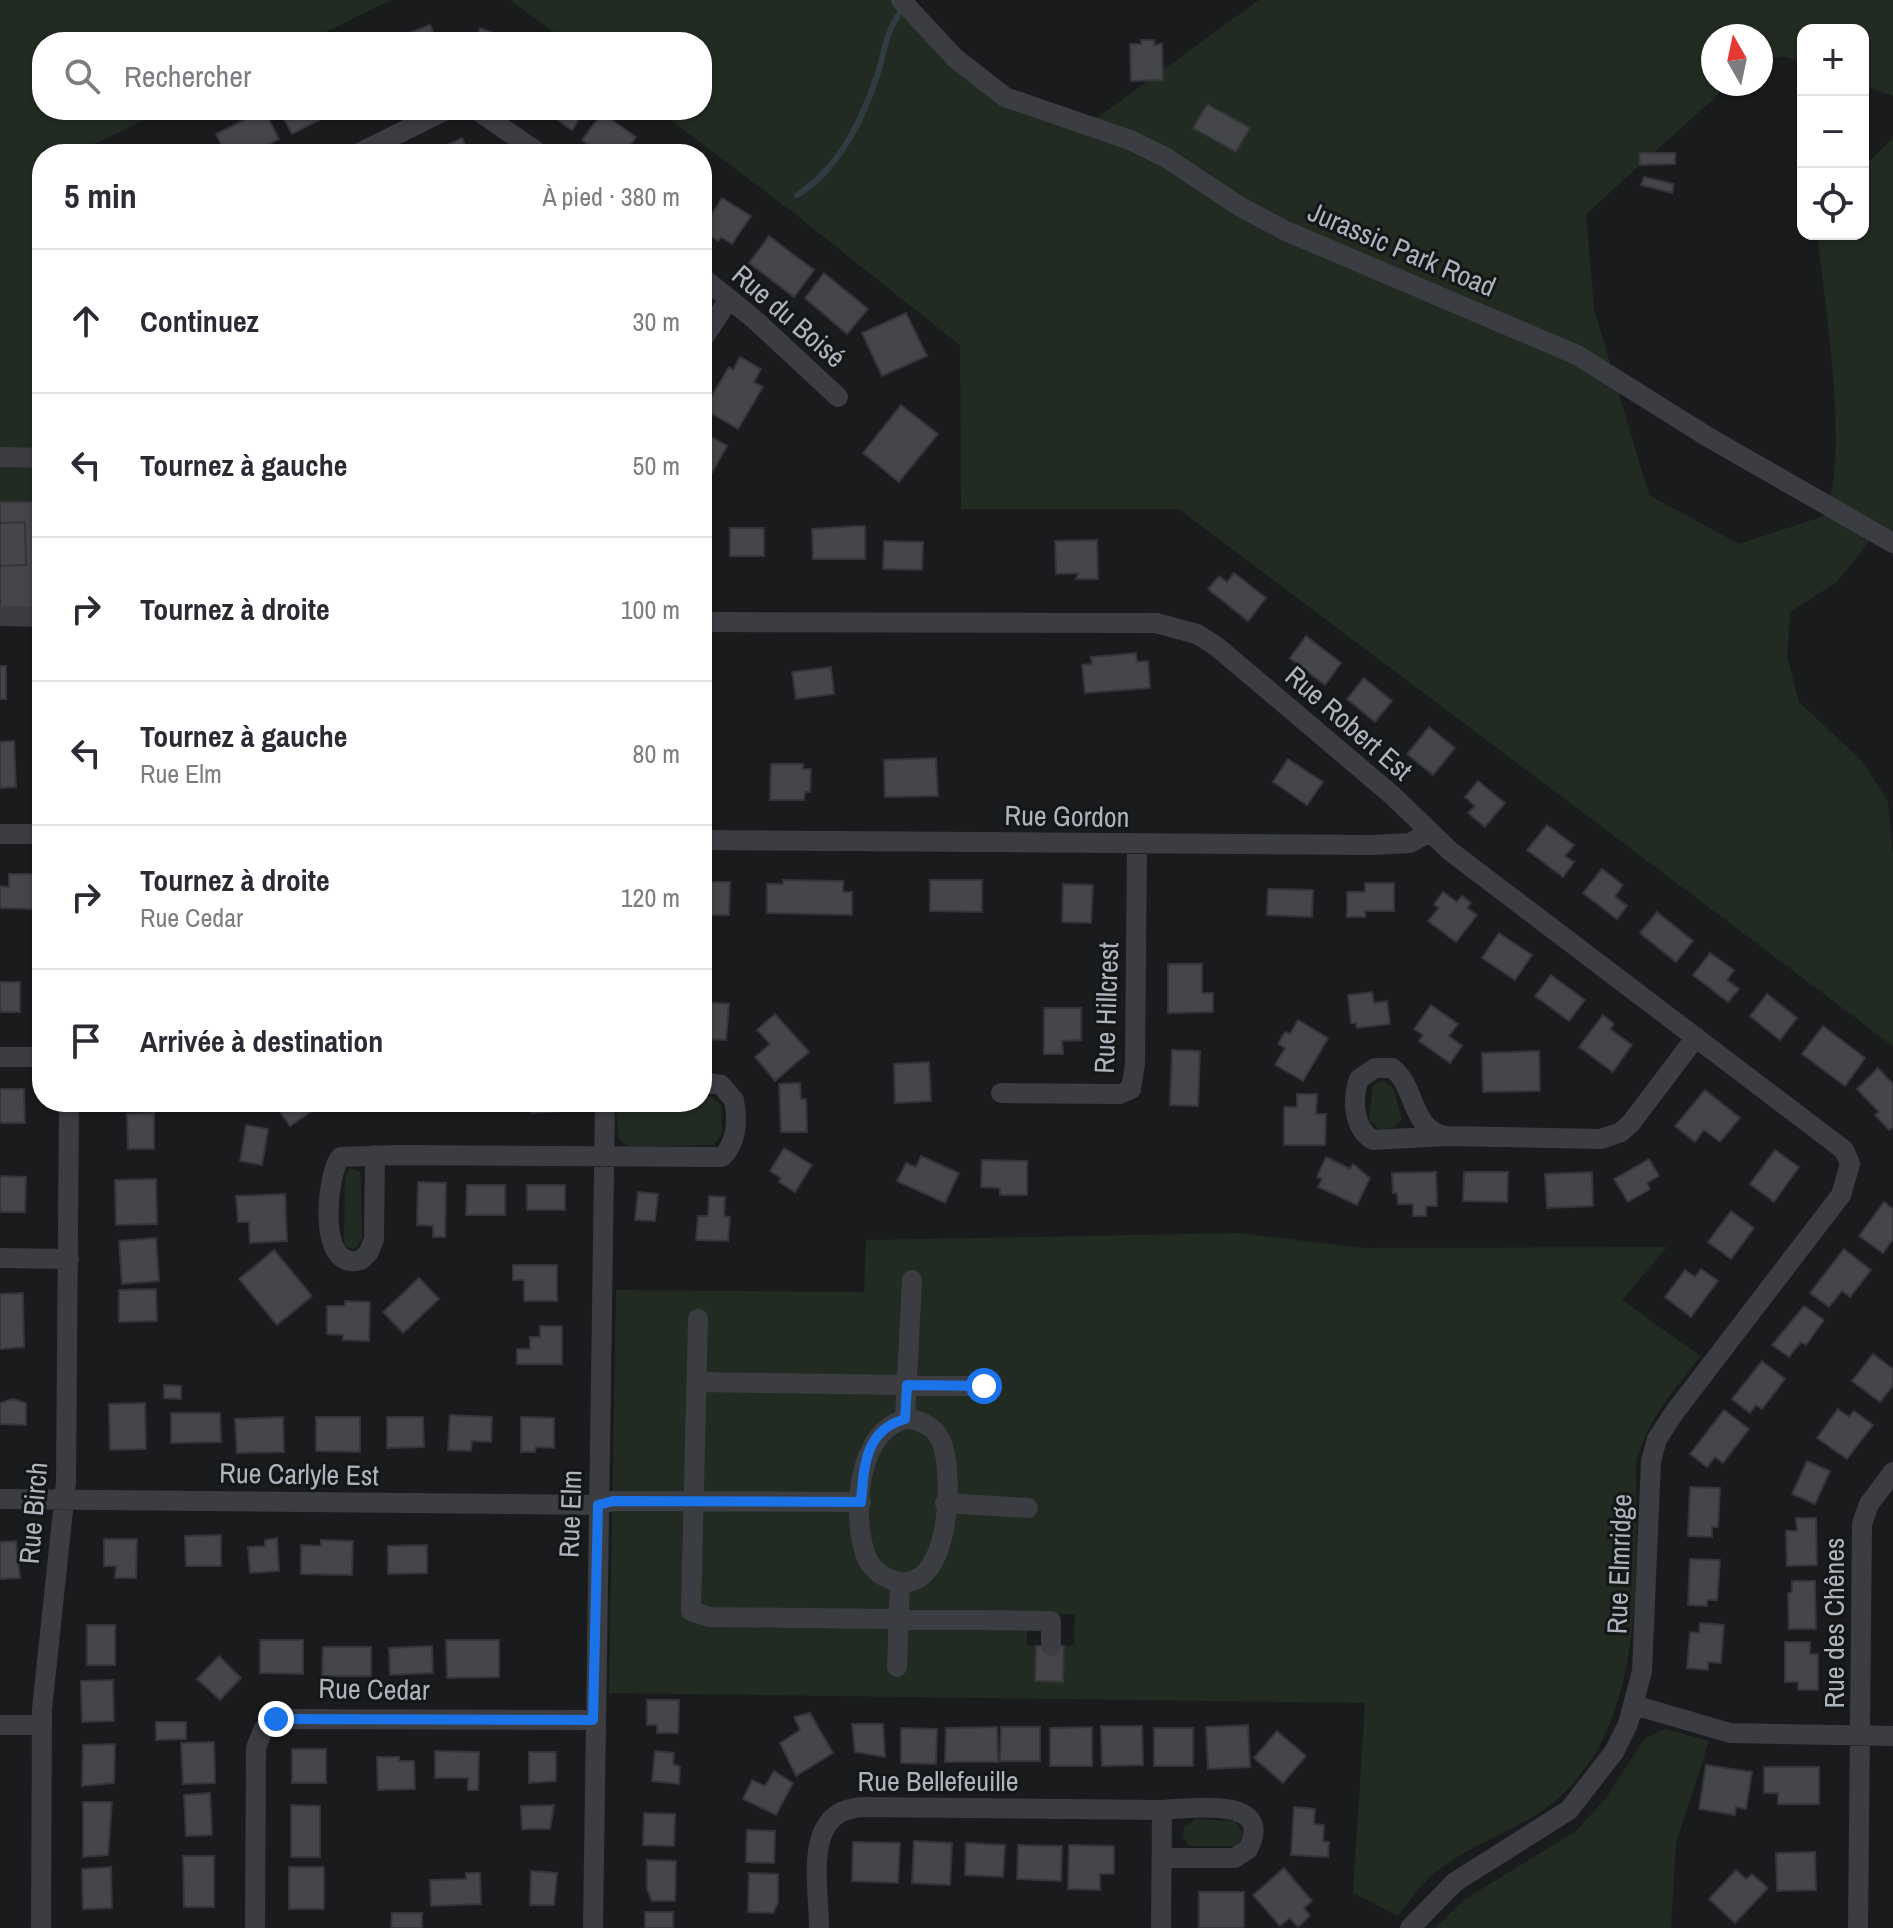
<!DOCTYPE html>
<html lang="fr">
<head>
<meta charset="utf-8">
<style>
  :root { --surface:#fff; --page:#f7f7f7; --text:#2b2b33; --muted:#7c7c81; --line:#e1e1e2 }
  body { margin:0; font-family:"Archivo Narrow",sans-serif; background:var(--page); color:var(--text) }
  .controls { position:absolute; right:24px; top:24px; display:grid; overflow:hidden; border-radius:16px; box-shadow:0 2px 6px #0004 }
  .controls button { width:72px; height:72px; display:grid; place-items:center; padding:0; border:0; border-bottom:2px solid var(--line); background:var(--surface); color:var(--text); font:40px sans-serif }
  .compass { position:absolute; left:1701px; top:24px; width:72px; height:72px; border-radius:50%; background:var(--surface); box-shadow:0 2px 6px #0004; rotate:351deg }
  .stop { position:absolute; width:24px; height:24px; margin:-18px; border:6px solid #1a73e8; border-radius:50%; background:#fff }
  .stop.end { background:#1a73e8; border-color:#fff; box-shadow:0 2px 8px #0008 }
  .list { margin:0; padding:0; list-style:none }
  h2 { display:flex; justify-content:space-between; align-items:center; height:104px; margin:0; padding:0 32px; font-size:34px }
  h2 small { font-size:26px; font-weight:400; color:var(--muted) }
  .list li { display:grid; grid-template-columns:52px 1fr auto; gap:24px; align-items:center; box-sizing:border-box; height:144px; padding:0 32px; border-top:2px solid var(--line) }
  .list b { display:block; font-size:30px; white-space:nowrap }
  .list p { margin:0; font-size:26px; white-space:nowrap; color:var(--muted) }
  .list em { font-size:26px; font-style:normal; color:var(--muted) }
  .icon { flex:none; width:44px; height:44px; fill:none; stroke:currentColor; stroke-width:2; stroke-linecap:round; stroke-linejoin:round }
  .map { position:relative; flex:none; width:1893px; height:1928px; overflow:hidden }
  .search { position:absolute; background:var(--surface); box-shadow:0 2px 6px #0004; left:32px; top:32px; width:680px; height:88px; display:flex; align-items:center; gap:20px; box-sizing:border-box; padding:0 28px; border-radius:32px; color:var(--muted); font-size:30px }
  .panel { position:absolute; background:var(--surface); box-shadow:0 2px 6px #0004; left:32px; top:144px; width:680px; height:968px; border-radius:32px }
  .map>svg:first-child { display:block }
  .green { fill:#222b22; fill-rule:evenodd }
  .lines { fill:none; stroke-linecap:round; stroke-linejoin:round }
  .stream { stroke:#2f3c42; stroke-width:6 }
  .building { fill:#44464a; stroke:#343539; stroke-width:2 }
  .minor { stroke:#3b3d42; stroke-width:20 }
  .route { stroke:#1a73e8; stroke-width:10 }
  .labels { text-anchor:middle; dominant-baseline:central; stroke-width:6; stroke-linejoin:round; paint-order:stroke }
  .street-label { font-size:28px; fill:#adb4bd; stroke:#151618 }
</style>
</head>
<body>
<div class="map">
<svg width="1893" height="1928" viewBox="0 0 1893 1928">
  <rect width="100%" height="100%" fill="#1a1b1d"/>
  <path class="green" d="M0 0H391L305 42H42V110H165L74 154H42V502H0Z
    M510 0H892L960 70 1078 132 1259 0H1893V96L1863 85V30H1803V63L1783 56 1761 61V36H1713V84H1730L1586 214 1594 309 1649 495 1739 544 1824 516C1851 461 1824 299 1817 234H1863V167L1893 138V529L1875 534 1837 582 1790 612 1787 656 1799 702 1862 761 1888 801 1893 855V1046L1179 509H961L960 345 791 211 657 110H702V42H566Z
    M1383 1080 1394 1089 1402 1120 1394 1127 1380 1130 1369 1120 1373 1085Z
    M702 1095 712 1097 721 1105 722 1133 714 1145 629 1147 619 1139 616 1114 620 1102H702Z
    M350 1168 360 1172 361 1178 362 1239 355 1249 346 1247 344 1243 345 1176Z
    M1240 1233 1362 1248 1667 1247 1622 1300 1700 1356C1674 1391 1645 1422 1636 1465 1636 1576 1648 1738 1543 1810 1508 1834 1466 1847 1433 1874 1420 1886 1408 1902 1398 1916L1353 1893 1365 1703 609 1693 616 1290 864 1292 866 1240ZM1027 1614H1075L1074 1645 1064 1646 1063 1682 1035 1681 1036 1646 1027 1645Z
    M1665 1729 1709 1741 1676 1843 1671 1928H1435L1465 1899 1576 1831 1606 1798 1645 1738Z
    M1195 1819 1235 1821 1243 1832 1238 1846H1188L1183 1835 1184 1828Z"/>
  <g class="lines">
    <path class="stream" d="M797 195C837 170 862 121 877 76 885 52 885 33 900 12"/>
  </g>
  <path class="building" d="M430 25 437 42H391L390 40Z
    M480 28 518 42H475Z
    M1141 40H1154V45L1162 44 1163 80 1131 81 1130 44H1141Z
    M1207 104 1250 128 1236 152 1193 128Z
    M264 110 279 139 250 154H226L216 134Z
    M288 110H323L320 112 323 118 292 134 281 114Z
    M544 110H585L572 130Z
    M602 113 636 137 624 154H601L582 140Z
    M462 138 469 154H427Z
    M1639 153H1675V164L1640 165Z
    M1644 177 1674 184 1672 193 1641 185Z
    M722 198 751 216 732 244 721 237 718 241 702 230Z
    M769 236 814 270 794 297 749 263Z
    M824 273 868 309 847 334 805 298Z
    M906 313 927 356 882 376 862 333Z
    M740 357 761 369 754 382 763 387 738 429 704 409 729 367 733 370Z
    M901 405 938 434 899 482 863 453Z
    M702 432 727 446 708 480 702 477Z
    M0 502H42V608H0Z
    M25 522 26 565 0 566V523Z
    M856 526H865V559H813L812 529Z
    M730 528H764V556H730Z
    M1097 540 1098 579H1076L1078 573 1056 574 1055 541Z
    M884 541 923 542 922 570 883 569Z
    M1234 573 1266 598 1248 621 1208 589 1219 576 1227 582Z
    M1306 636 1341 663 1325 685 1290 658Z
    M1136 653 1137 662 1148 661 1150 688 1085 693 1082 665 1092 664 1091 657Z
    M0 666H6V699H0Z
    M831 667 834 694 796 699 792 672Z
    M1364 678 1392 701 1375 722 1347 699Z
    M1429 727 1455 748 1433 775 1407 754Z
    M14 741 16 787 0 788V742Z
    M936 758 938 796 885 797 884 760Z
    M1288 759 1323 782 1307 805 1273 782Z
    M771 764H803V769H811L810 792H805L804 800H770Z
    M1478 781 1505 803 1485 827 1468 813 1475 806 1465 797Z
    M1547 825 1574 845 1565 856 1574 862 1563 877 1527 850Z
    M1602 869 1623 885 1615 896 1627 906 1617 919 1583 893Z
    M9 874H34L33 909 0 908V886L9 887Z
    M783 880 843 881V892H852V915L767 913V884H783Z
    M930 880H982V912L930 911Z
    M702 882H730L729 915H702Z
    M1365 883H1394V911H1365V917H1347V892H1365Z
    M1063 884 1093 885 1091 923 1062 922Z
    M1268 889 1313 890 1312 917 1267 915Z
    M1443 892 1457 902 1462 896 1471 903 1467 908 1477 915 1456 942 1428 921 1439 908 1434 904Z
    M1657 912 1693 941 1676 962 1640 933Z
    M1499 933 1532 955 1515 980 1482 958Z
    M1710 953 1734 970 1727 980 1739 989 1728 1002 1693 975Z
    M1168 964H1202V993H1213V1012L1168 1013Z
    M1551 975 1585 1000 1569 1021 1535 996Z
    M0 982H20V1012H0Z
    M1372 992 1374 1003 1387 1001 1390 1024 1357 1028 1356 1023H1351L1348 995Z
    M1767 994 1797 1018 1780 1040 1750 1016Z
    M702 1002 729 1004 726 1040 702 1039Z
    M1431 1005 1458 1024 1449 1036 1462 1046 1450 1063 1419 1041 1423 1035 1414 1029Z
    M1044 1008H1081V1040L1062 1041 1063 1054H1044Z
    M775 1014 809 1052 775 1081 755 1057 770 1044 757 1030Z
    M1603 1015 1614 1024 1610 1029 1632 1045 1613 1072 1579 1047Z
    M1298 1020 1328 1038 1303 1081 1275 1065 1285 1048 1278 1044 1285 1032 1290 1034Z
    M1823 1026 1865 1058 1845 1086 1802 1054Z
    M1172 1050 1200 1051 1198 1106 1170 1105Z
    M1539 1051 1540 1091 1483 1092 1482 1053Z
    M929 1062 931 1101 895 1103 894 1064Z
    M1878 1068 1893 1084V1127L1889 1130 1875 1115 1879 1112 1857 1089Z
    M800 1083 801 1099H806L807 1132H781L779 1084Z
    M0 1089H24L25 1123H0Z
    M1705 1090 1740 1118 1720 1142 1704 1130 1695 1142 1675 1126Z
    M1297 1094H1317L1316 1114H1326L1325 1145H1284V1107H1297Z
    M273 1102H325L290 1126Z
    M350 1102H378V1108L350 1109Z
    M402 1102H445L444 1111H402Z
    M470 1102H502V1111L470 1110Z
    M531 1102H565V1111L532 1113Z
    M154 1113V1149H128L127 1114Z
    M246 1125 268 1129 262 1165 240 1161Z
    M784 1148 812 1165 795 1192 779 1182 781 1178 770 1171Z
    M1775 1150 1799 1167 1774 1202 1750 1184Z
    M921 1156 959 1173 945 1203 897 1181 906 1163 916 1167Z
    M1326 1157 1350 1169 1353 1164 1370 1178 1357 1205 1318 1187 1322 1179 1317 1177Z
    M1649 1159 1659 1176 1647 1183 1650 1189 1628 1202 1614 1179Z
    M982 1160 1027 1161V1195H1000V1188L981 1187Z
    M1436 1172 1437 1206H1426V1216H1413V1204H1398L1397 1193H1393L1392 1173Z
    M1464 1172H1508L1507 1202 1463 1201Z
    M1592 1172 1593 1206 1547 1208 1545 1174Z
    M0 1176 26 1177 25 1212H0Z
    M156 1179 157 1224 116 1225 115 1180Z
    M418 1182 446 1183 445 1237H433V1226L417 1225Z
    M467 1185H505V1215H466Z
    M527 1185H565V1210H527Z
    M638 1192 658 1194 655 1221 635 1220Z
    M285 1194 287 1241 250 1243 249 1222H238L236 1196Z
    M709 1196 725 1197 724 1216 730 1217 728 1241 696 1240 698 1216H708Z
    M1884 1202 1893 1209V1239L1883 1253 1859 1236Z
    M1731 1211 1754 1228 1731 1259 1708 1242Z
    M156 1238 159 1281 122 1284 119 1241Z
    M1844 1249 1871 1270 1850 1297 1842 1291 1829 1307 1810 1293Z
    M274 1250 312 1296 277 1325 239 1279Z
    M513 1265H557V1301H524V1280H513Z
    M1701 1269 1718 1281 1691 1317 1665 1297 1685 1270 1695 1277Z
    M419 1278 439 1299 403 1333 383 1312Z
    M156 1289 157 1321 119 1322V1290Z
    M23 1293 24 1347 0 1349V1294Z
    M345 1301 370 1302 369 1341 343 1340V1335L327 1334V1306H345Z
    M1804 1306 1824 1320 1806 1345 1801 1342 1789 1357 1772 1345Z
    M540 1326H562V1364H517V1349H530V1337H540Z
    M1873 1354 1893 1369V1386L1880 1402 1852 1381Z
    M1762 1361 1785 1379 1762 1409 1756 1405 1750 1413 1732 1399Z
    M164 1385 181 1386V1399L164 1398Z
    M13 1399 26 1403V1425L0 1424V1403Z
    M145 1403 146 1449 110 1450 109 1404Z
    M1838 1409 1849 1417 1854 1411 1873 1425 1847 1459 1817 1438Z
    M1724 1410 1749 1429 1723 1463 1715 1457 1707 1467 1690 1454Z
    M171 1413H220L221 1442 171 1443Z
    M450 1415 492 1417 491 1442 472 1441 471 1451 448 1450Z
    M283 1417 284 1452 237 1453 235 1419Z
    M316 1417H360V1452L316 1451Z
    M387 1417H423L424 1447 387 1448Z
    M521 1417 554 1418V1448L536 1447 535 1452H521Z
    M1807 1461 1830 1471 1815 1504 1792 1494Z
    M1690 1487 1720 1488 1718 1527H1712V1537L1688 1536Z
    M1796 1518H1816L1817 1565 1787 1566 1786 1531H1797Z
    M221 1535V1566H186L185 1536Z
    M277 1538 279 1571 250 1573 248 1547 265 1546V1540Z
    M104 1539H137L136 1578H115L116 1566H104Z
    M321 1540 353 1541 352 1575 301 1574V1545L321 1546Z
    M16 1541 20 1578 0 1579V1542Z
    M427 1545V1573L388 1574V1546Z
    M1690 1559 1720 1560 1717 1600H1707V1606L1688 1605Z
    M1792 1581H1815L1816 1629H1789L1788 1593 1792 1592Z
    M1700 1623 1724 1625 1721 1663 1708 1662V1670L1687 1668 1690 1632 1699 1633Z
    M87 1625H115V1665H87Z
    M260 1640H303V1674L260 1673Z
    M446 1640H499V1677L447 1678Z
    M1785 1642H1810V1654H1818V1690H1798V1682H1785Z
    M432 1646 433 1673 390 1675 389 1648Z
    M1036 1646H1064L1063 1682 1035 1681Z
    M323 1647H371V1676H322Z
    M219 1656 241 1678 220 1700 197 1679Z
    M113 1680 114 1721 82 1722 81 1681Z
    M647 1700H679L678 1733H657V1725H647Z
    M810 1713 833 1753 796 1776 780 1743 800 1730 794 1717Z
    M156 1722H186V1739L156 1740Z
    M852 1724H883L885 1757 855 1752Z
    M1248 1725 1250 1767 1208 1769 1206 1727Z
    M1101 1726H1142L1143 1765 1102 1766Z
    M997 1727 998 1762H945L946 1728Z
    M1001 1727H1040V1761H1000Z
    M1092 1727V1766H1050V1728Z
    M901 1728 937 1729 936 1764 901 1763Z
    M1154 1728H1193V1766H1154Z
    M1277 1731 1306 1756 1283 1783 1254 1758Z
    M214 1742 215 1783 183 1784 181 1743Z
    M115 1744 114 1783 82 1786 83 1745Z
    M292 1749H326V1783H292Z
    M435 1751 479 1752 478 1790H468V1778H435Z
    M655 1751 674 1753 673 1764 680 1767 679 1784 652 1781Z
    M529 1752H556V1781L529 1783Z
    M377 1757H399V1761H414L415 1789 378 1790Z
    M1706 1765 1752 1772 1746 1809 1736 1807 1735 1815 1699 1809Z
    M1764 1767H1819V1804H1778V1793H1764Z
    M774 1771 793 1783 776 1815 743 1799 752 1780 765 1786Z
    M210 1793 212 1835 186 1836 184 1795Z
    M83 1802H112L108 1855 83 1857Z
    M291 1805 320 1806V1857H291Z
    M554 1805 550 1829H522L521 1806Z
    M1294 1807 1315 1809 1314 1824 1324 1825 1323 1841 1329 1842 1328 1857 1291 1855Z
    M644 1813 675 1814 674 1846 643 1845Z
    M747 1830 775 1831 774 1863 746 1862Z
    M914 1841 952 1843 950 1885 912 1883Z
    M853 1842 900 1843 898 1883 852 1881Z
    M966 1843 1005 1845 1003 1877 965 1875Z
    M1018 1845 1062 1846 1061 1881 1017 1879Z
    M1069 1845 1114 1846V1874H1100V1890L1068 1889Z
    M1815 1852 1816 1890 1777 1891 1776 1853Z
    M183 1856H214V1907H184Z
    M647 1860 676 1861 675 1901H652L647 1889Z
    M111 1867 112 1908 83 1909 82 1869Z
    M289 1867H324V1909H289Z
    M1284 1868 1312 1901 1304 1908 1310 1916 1298 1927 1290 1918 1280 1926 1253 1895Z
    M1736 1870 1746 1879 1752 1874 1768 1888 1735 1923 1709 1899Z
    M531 1871 557 1873 554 1905H530Z
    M466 1873H480L481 1904 431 1906 430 1880 466 1879Z
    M749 1873 778 1874V1903L773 1913 748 1912Z
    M1199 1892H1244V1928H1199Z
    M645 1912H673V1928H645Z
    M392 1913H422V1928H391Z"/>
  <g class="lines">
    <path class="minor" d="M901 0 955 58 1005 97 1130 140 1165 157 1239 206 1286 231 1577 355 1708 437 1893 543
      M477 110 540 154
      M357 154 446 110
      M702 277 754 319 838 397
      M702 340 729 299
      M3 457 42 458
      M0 616 42 617
      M702 622 1156 623 1197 634 1216 646 1392 795 1450 851 1844 1150 1850 1164 1841 1195 1674 1413 1657 1439 1651 1461 1642 1671 1628 1724 1614 1752 1569 1810 1455 1882 1410 1928
      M0 834H42
      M702 840 1373 845 1410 843 1428 833
      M0 1057H42
      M1001 1093 1120 1094 1131 1089 1135 1064 1137 845
      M1446 1136C1410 1130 1417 1087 1392 1068H1375L1359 1079C1352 1100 1353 1128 1373 1140L1446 1136 1601 1139 1621 1132 1631 1123 1696 1037
      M375 1155 374 1239 369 1252 361 1260C314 1274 328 1167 341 1157L399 1155 722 1157C737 1143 738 1119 734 1100L721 1085 702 1082
      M0 1258 69 1259
      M698 1319 691 1611 709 1617 1051 1621V1646
      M698 1382 984 1386
      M905 1419C918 1419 934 1426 940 1439 956 1470 951 1605 889 1579 878 1574 868 1565 865 1553 852 1512 857 1433 905 1419Z
      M905 1419 912 1280
      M0 1499 598 1505 613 1501 861 1502
      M945 1503 1028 1508
      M897 1667 900 1582
      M1634 1705 1730 1733 1893 1736
      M0 1725H41
      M1162 1858H1235L1248 1849C1276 1796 1190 1808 1162 1810
      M41 1928 42 1709 66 1482 69 1102
      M255 1928 256 1748 263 1730 276 1719 593 1720
      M593 1928 605 1102
      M819 1928C819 1883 801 1808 865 1807L1162 1810 1161 1928
      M1858 1928 1862 1524 1869 1504 1893 1472"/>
  </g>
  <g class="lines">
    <path class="route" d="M276 1719 593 1720 598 1505 613 1501 861 1502C864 1466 865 1430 905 1419L907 1385 984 1386"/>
  </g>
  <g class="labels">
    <g class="street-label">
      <text transform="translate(1402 249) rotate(23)">Jurassic Park Road</text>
      <text transform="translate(789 316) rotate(41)">Rue du Boisé</text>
      <text transform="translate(1349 723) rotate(41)">Rue Robert Est</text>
      <text transform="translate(1067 816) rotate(1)">Rue Gordon</text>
      <text transform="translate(1106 1008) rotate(-88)">Rue Hillcrest</text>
      <text transform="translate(299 1474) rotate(1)">Rue Carlyle Est</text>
      <text transform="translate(33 1513) rotate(-85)">Rue Birch</text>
      <text transform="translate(570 1514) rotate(-88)">Rue Elm</text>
      <text transform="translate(1619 1564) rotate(-88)">Rue Elmridge</text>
      <text transform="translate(1834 1623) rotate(-90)">Rue des Chênes</text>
      <text transform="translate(374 1689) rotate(1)">Rue Cedar</text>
      <text x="938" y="1781">Rue Bellefeuille</text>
    </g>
  </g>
</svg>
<div class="controls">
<button>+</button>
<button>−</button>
<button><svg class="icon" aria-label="locate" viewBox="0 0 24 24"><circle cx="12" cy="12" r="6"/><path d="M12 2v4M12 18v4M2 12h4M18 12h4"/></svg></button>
</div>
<svg class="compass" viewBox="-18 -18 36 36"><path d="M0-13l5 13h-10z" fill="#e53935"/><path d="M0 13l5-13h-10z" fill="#7c7c81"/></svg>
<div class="stop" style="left:984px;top:1386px"></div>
<div class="stop end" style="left:276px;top:1719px"></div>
<div class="search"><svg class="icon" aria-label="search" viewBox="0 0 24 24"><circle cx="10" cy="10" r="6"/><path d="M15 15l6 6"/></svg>Rechercher</div>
<section class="panel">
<h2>5 min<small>À pied · 380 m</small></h2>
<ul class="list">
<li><svg class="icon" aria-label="ahead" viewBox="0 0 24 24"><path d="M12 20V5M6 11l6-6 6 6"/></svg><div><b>Continuez</b></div><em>30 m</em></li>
<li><svg class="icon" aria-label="left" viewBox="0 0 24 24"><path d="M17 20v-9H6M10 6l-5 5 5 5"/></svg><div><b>Tournez à gauche</b></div><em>50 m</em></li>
<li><svg class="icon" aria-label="right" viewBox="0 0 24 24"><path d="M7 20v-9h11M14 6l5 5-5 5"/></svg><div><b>Tournez à droite</b></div><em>100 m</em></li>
<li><svg class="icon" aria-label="left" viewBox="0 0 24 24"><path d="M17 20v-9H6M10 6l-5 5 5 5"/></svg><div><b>Tournez à gauche</b><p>Rue Elm</p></div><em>80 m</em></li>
<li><svg class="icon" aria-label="right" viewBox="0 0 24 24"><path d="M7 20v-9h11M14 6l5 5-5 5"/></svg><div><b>Tournez à droite</b><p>Rue Cedar</p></div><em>120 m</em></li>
<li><svg class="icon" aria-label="arrive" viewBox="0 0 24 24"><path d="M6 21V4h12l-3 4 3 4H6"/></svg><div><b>Arrivée à destination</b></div></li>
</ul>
</section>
</div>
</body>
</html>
